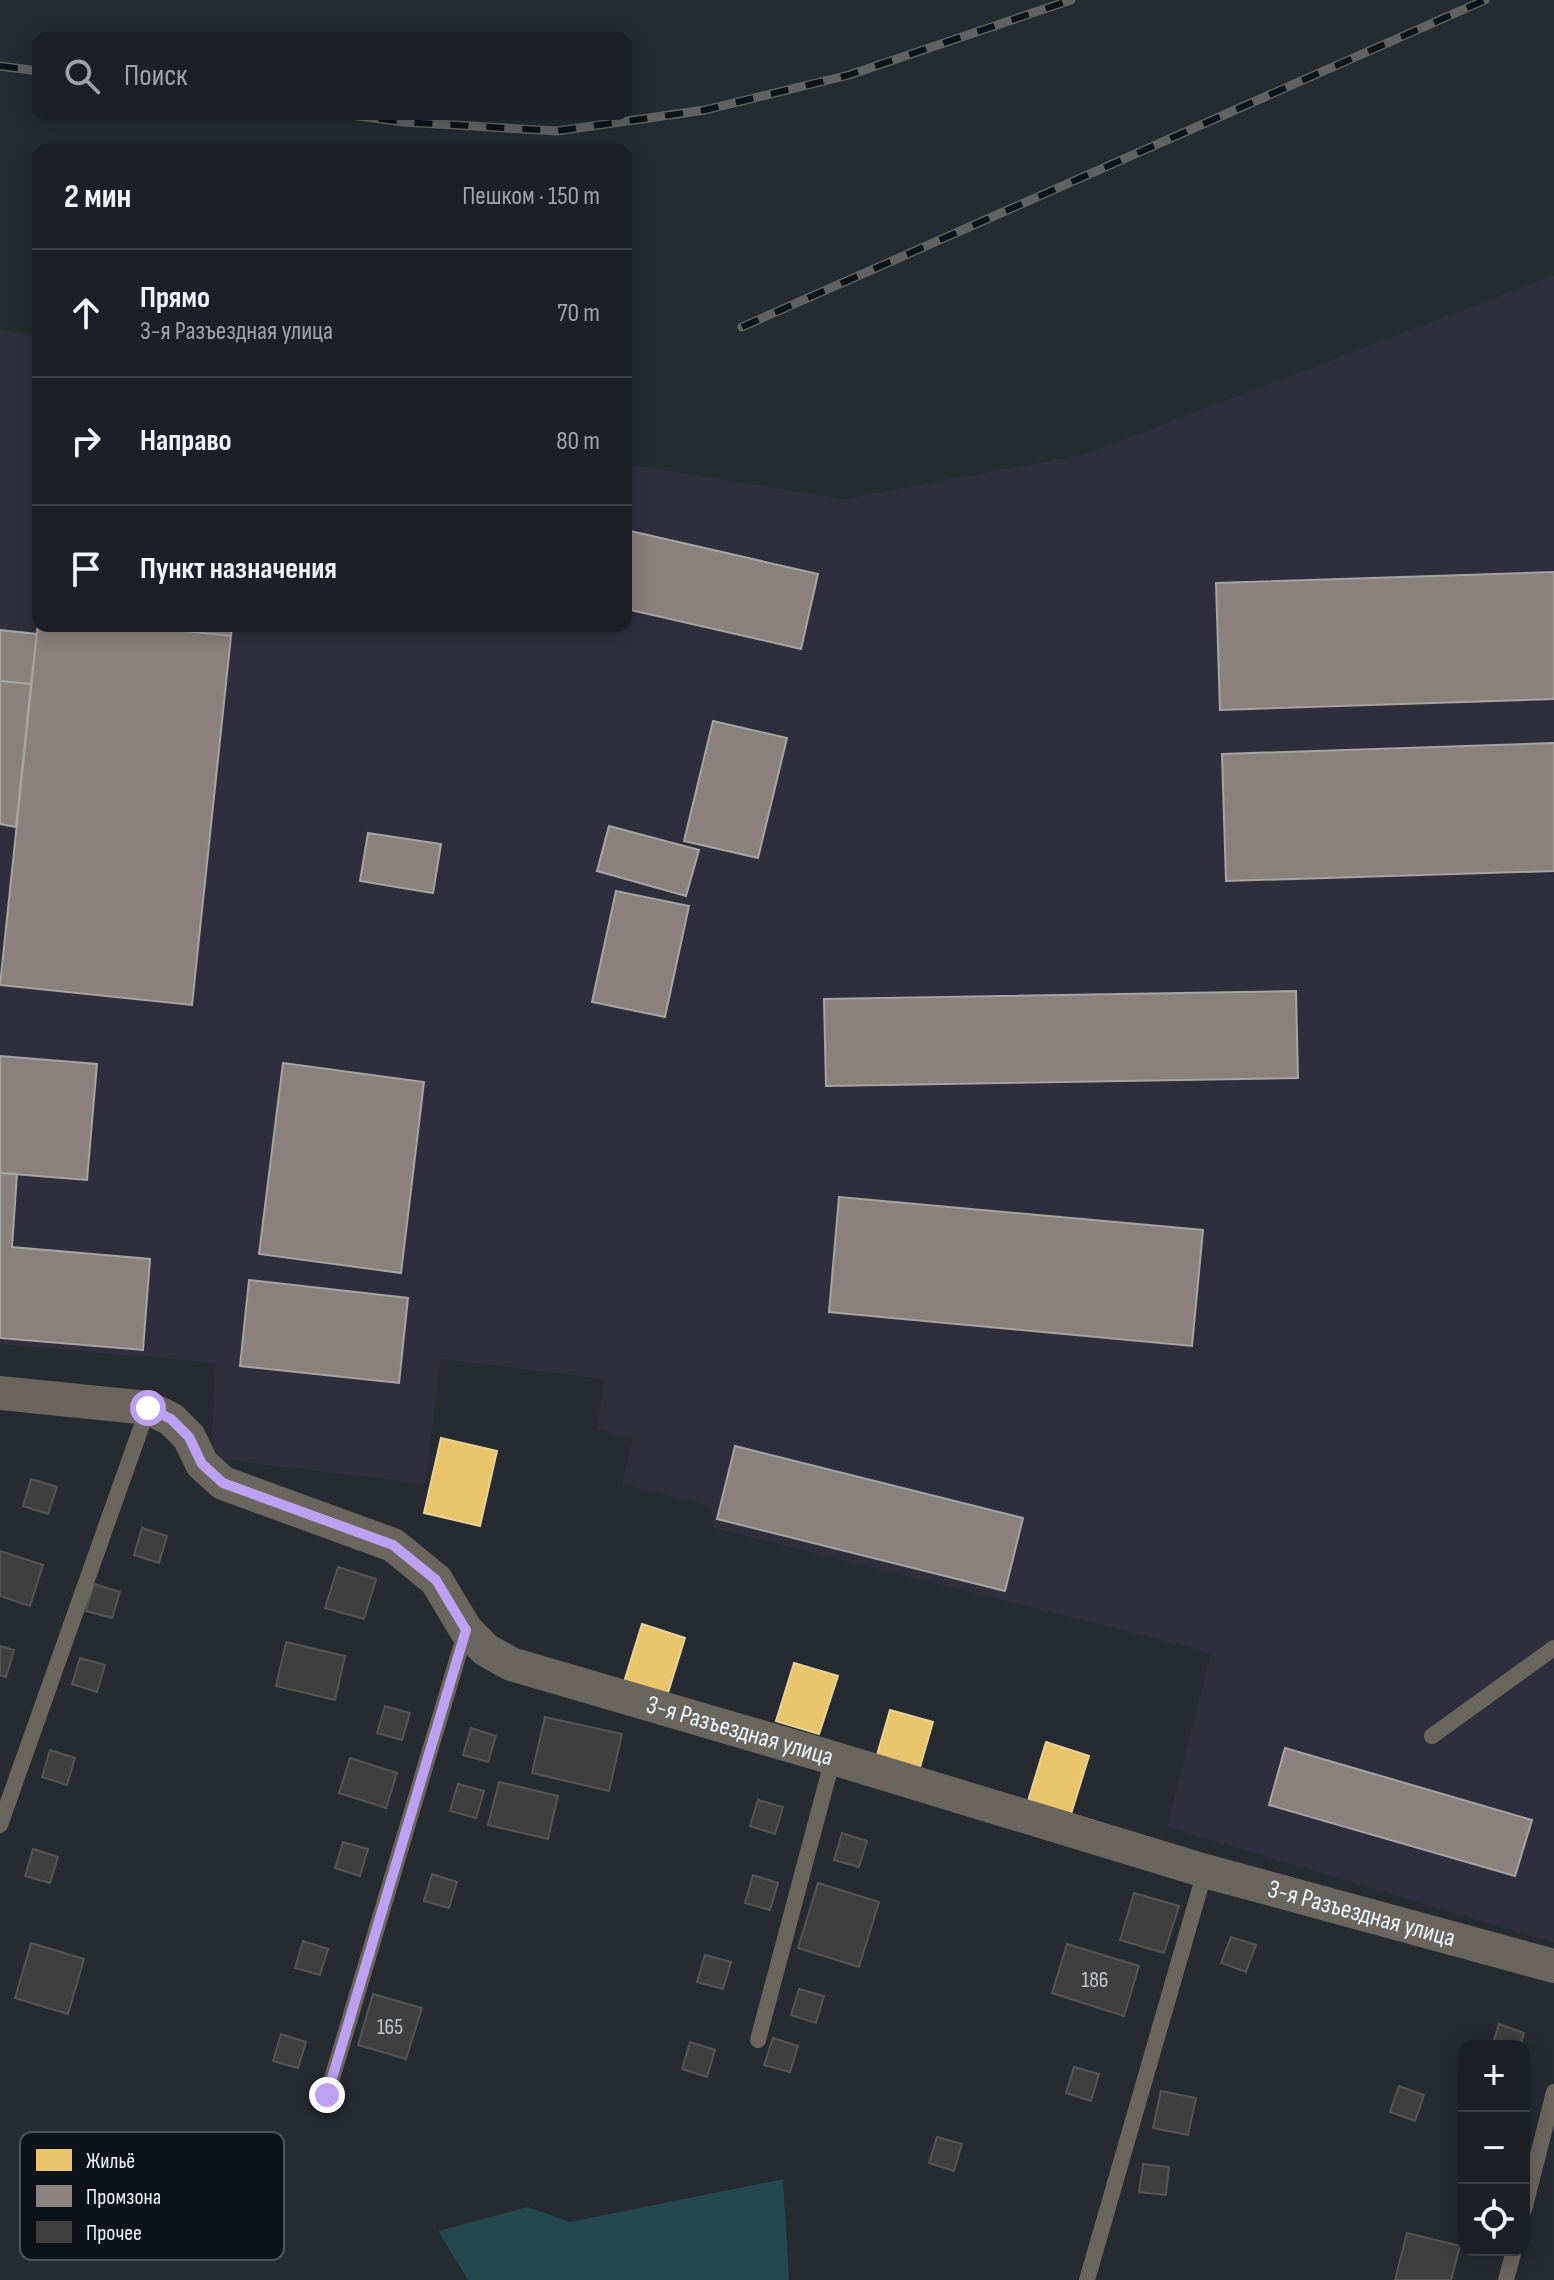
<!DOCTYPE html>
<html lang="ru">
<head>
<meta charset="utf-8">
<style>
  :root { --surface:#1c2025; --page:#25282d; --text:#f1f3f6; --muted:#a0a3a7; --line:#3a3e42 }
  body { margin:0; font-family:"Sofia Sans Condensed",sans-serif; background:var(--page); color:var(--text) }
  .controls { position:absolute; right:24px; bottom:24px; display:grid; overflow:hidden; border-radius:16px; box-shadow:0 4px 20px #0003 }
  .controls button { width:72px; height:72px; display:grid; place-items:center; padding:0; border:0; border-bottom:2px solid var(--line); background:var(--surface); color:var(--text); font:40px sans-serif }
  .stop { position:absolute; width:24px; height:24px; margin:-18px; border:6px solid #bca0f2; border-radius:50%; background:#fff }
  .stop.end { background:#bca0f2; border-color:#fff; box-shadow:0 2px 8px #0008 }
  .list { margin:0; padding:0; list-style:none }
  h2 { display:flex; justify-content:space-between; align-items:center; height:104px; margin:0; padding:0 32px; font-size:34px }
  h2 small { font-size:26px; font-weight:400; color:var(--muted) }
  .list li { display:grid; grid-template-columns:52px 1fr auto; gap:24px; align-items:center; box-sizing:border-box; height:128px; padding:0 32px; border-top:2px solid var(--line) }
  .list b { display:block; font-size:30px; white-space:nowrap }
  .list p { margin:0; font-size:26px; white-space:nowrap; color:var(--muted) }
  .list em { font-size:26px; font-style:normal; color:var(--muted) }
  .icon { flex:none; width:44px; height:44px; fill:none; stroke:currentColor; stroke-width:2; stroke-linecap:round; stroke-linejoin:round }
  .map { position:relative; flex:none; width:1554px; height:2280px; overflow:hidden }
  .search { position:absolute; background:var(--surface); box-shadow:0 4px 20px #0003; left:32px; top:32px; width:600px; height:88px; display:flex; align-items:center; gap:20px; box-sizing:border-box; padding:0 28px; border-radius:16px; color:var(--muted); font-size:30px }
  .panel { position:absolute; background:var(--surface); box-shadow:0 4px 20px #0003; left:32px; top:144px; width:600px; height:488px; border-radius:16px }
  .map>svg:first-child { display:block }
  .industrial { fill:#2f2e3d }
  .water { fill:#23484d }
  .homes { fill:#e9c46a; stroke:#ead296; stroke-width:2 }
  .industry { fill:#8a817c; stroke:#a7a4a2; stroke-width:2 }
  .building { fill:#3f3f3f; stroke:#555; stroke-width:2 }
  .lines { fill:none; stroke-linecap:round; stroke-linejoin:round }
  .service { stroke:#6a655d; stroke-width:16 }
  .minor { stroke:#6a655d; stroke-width:34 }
  .rail-casing { stroke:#616262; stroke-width:9 }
  .rail { stroke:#0d1218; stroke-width:6; stroke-dasharray:18; stroke-linecap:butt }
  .route { stroke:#bca0f2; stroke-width:10 }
  .labels { text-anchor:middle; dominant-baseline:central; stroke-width:8; stroke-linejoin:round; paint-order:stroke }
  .number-label { font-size:22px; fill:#c1c7cd }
  .street-label { font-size:26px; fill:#ecf4fc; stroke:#0d1218 }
  .key { fill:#0d1218; stroke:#50565c; stroke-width:2 }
  .key-label { font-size:22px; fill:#ecf4fc }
</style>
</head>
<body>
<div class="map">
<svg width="1554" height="2280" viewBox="0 0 1554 2280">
  <rect width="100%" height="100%" fill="#252b31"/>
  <path class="industrial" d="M1554 275V1943L1167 1827 1211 1653 714 1528 711 1506 622 1484 633 1439 597 1429 604 1379 441 1359 425 1484 211 1458 216 1363 0 1344V329L38 337V626H626V464L844 499 1085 454Z"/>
  <path class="water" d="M783 2179 789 2280H468L438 2231 528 2207 570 2222Z"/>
  <path class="homes" d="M441 1438 497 1451 480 1526 424 1513Z
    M642 1624 685 1638 667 1696 624 1682Z
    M794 1663 838 1676 819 1734 776 1721Z
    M890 1710 933 1722 920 1767 877 1755Z
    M1046 1742 1089 1756 1071 1814 1028 1801Z"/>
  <path class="industry" d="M626 530 818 574 801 649 626 609Z
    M1554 572V699L1220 710 1216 583Z
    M38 623V626H138L231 636 192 1005 0 985Z
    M138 626H232L231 636Z
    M0 630 37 634 31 684 0 681Z
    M0 681 31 684 16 827 0 824Z
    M713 721 787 738 758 858 684 841Z
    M1554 743V871L1226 881 1222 754Z
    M609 826 699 850 686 896 597 871Z
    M368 833 441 844 433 893 360 881Z
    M616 891 689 906 665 1017 592 1002Z
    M1296 991 1298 1078 826 1086 824 999Z
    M0 1056 97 1064 87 1180 0 1173Z
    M283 1063 424 1082 401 1273 259 1254Z
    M0 1173 17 1174 12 1247 150 1259 143 1350 0 1338Z
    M839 1197 1203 1230 1192 1346 829 1312Z
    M249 1280 408 1298 399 1383 240 1366Z
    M735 1446 1023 1518 1005 1591 717 1519Z
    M1285 1748 1532 1820 1515 1876 1269 1805Z"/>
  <path class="building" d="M31 1479 57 1487 48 1514 23 1506Z
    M142 1528 167 1536 159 1563 134 1555Z
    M0 1551 43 1565 30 1606 0 1596Z
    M338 1567 376 1579 364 1619 325 1608Z
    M94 1584 120 1592 112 1618 86 1611Z
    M286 1642 345 1656 335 1700 276 1686Z
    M0 1646 14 1650 6 1677 0 1675Z
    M80 1658 105 1665 97 1692 72 1684Z
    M385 1706 410 1713 402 1740 377 1733Z
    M545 1717 622 1734 609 1791 532 1773Z
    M471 1728 496 1736 488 1762 463 1755Z
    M50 1750 75 1758 67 1785 42 1777Z
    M350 1758 397 1773 386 1808 339 1793Z
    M499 1782 558 1796 548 1839 488 1825Z
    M458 1784 484 1791 476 1818 450 1811Z
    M758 1800 783 1807 775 1834 750 1826Z
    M842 1833 867 1841 859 1867 834 1860Z
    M343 1842 368 1849 360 1876 335 1868Z
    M33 1849 58 1857 50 1883 25 1876Z
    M432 1874 457 1882 449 1908 424 1901Z
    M753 1875 778 1883 770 1910 745 1903Z
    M818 1883 879 1902 859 1967 798 1948Z
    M1134 1893 1179 1906 1164 1953 1120 1940Z
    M1231 1937 1256 1945 1246 1972 1221 1963Z
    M303 1941 328 1949 320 1975 295 1968Z
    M31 1943 84 1959 68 2014 15 1998Z
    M1067 1944 1139 1966 1124 2016 1052 1993Z
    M705 1955 731 1962 723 1989 697 1982Z
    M799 1989 824 1996 816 2023 791 2015Z
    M373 1994 422 2008 406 2059 358 2045Z
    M1499 2024 1524 2033 1520 2046H1492Z
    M281 2034 306 2042 298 2068 273 2061Z
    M773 2038 798 2046 790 2072 764 2065Z
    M690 2042 715 2050 707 2077 682 2069Z
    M1074 2067 1099 2074 1091 2101 1066 2093Z
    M1399 2086 1424 2095 1415 2121 1390 2112Z
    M1161 2091 1196 2098 1188 2135 1153 2128Z
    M937 2137 962 2144 954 2171 929 2163Z
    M1143 2164 1169 2167 1166 2195 1139 2192Z
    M1407 2233 1460 2246 1451 2280H1395Z"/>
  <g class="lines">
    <path class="service" d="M1432 1736 1554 1648
      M0 1825 148 1408
      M758 2040 833 1758
      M327 2095 466 1630
      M1524 2210 1554 2092
      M1087 2280 1205 1871
      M1506 2280 1514 2250"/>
    <path class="minor" id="s1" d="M0 1393 148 1408 171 1419 189 1437 202 1464 223 1483 393 1545 436 1580 466 1630 486 1650 511 1664 833 1758 1205 1871 1554 1966"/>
    <g class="rail-casing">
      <path id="rail" d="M0 66 38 71
        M343 114 403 122 557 131 705 110 849 75 1071 0
        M742 327 1485 0"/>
    </g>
    <use href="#rail" class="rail"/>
  </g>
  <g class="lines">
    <path class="route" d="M148 1408 171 1419 189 1437 202 1464 223 1483 393 1545 436 1580 466 1630 327 2095"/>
  </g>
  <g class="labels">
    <g class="number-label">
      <text x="1095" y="1980">186</text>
      <text x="390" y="2027">165</text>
    </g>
    <g class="street-label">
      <text stroke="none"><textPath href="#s1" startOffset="848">3-я Разъездная улица</textPath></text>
      <text stroke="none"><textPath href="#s1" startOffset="1496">3-я Разъездная улица</textPath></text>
    </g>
  </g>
  <rect x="20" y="2132" width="264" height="128" rx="12" class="key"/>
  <rect x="36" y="2149" width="36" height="22" fill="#e9c46a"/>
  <rect x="36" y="2185" width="36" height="22" fill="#8a817c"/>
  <rect x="36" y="2221" width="36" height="22" fill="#3f3f3f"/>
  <g class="key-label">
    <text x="86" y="2168">Жильё</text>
    <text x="86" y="2204">Промзона</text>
    <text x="86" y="2240">Прочее</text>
  </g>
</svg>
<div class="controls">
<button>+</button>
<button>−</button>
<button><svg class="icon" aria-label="locate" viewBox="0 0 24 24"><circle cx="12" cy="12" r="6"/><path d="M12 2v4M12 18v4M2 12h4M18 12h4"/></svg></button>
</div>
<div class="stop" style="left:148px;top:1408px"></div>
<div class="stop end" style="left:327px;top:2095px"></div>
<div class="search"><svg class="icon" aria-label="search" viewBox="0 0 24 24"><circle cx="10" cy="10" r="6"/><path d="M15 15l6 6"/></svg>Поиск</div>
<section class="panel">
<h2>2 мин<small>Пешком · 150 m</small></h2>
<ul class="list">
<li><svg class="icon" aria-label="ahead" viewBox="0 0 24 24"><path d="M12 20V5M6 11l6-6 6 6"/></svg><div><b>Прямо</b><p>3-я Разъездная улица</p></div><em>70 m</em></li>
<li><svg class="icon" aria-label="right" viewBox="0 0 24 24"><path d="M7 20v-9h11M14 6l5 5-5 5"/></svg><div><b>Направо</b></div><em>80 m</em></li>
<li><svg class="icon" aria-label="arrive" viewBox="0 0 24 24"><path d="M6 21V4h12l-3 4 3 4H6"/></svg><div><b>Пункт назначения</b></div></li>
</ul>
</section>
</div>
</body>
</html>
